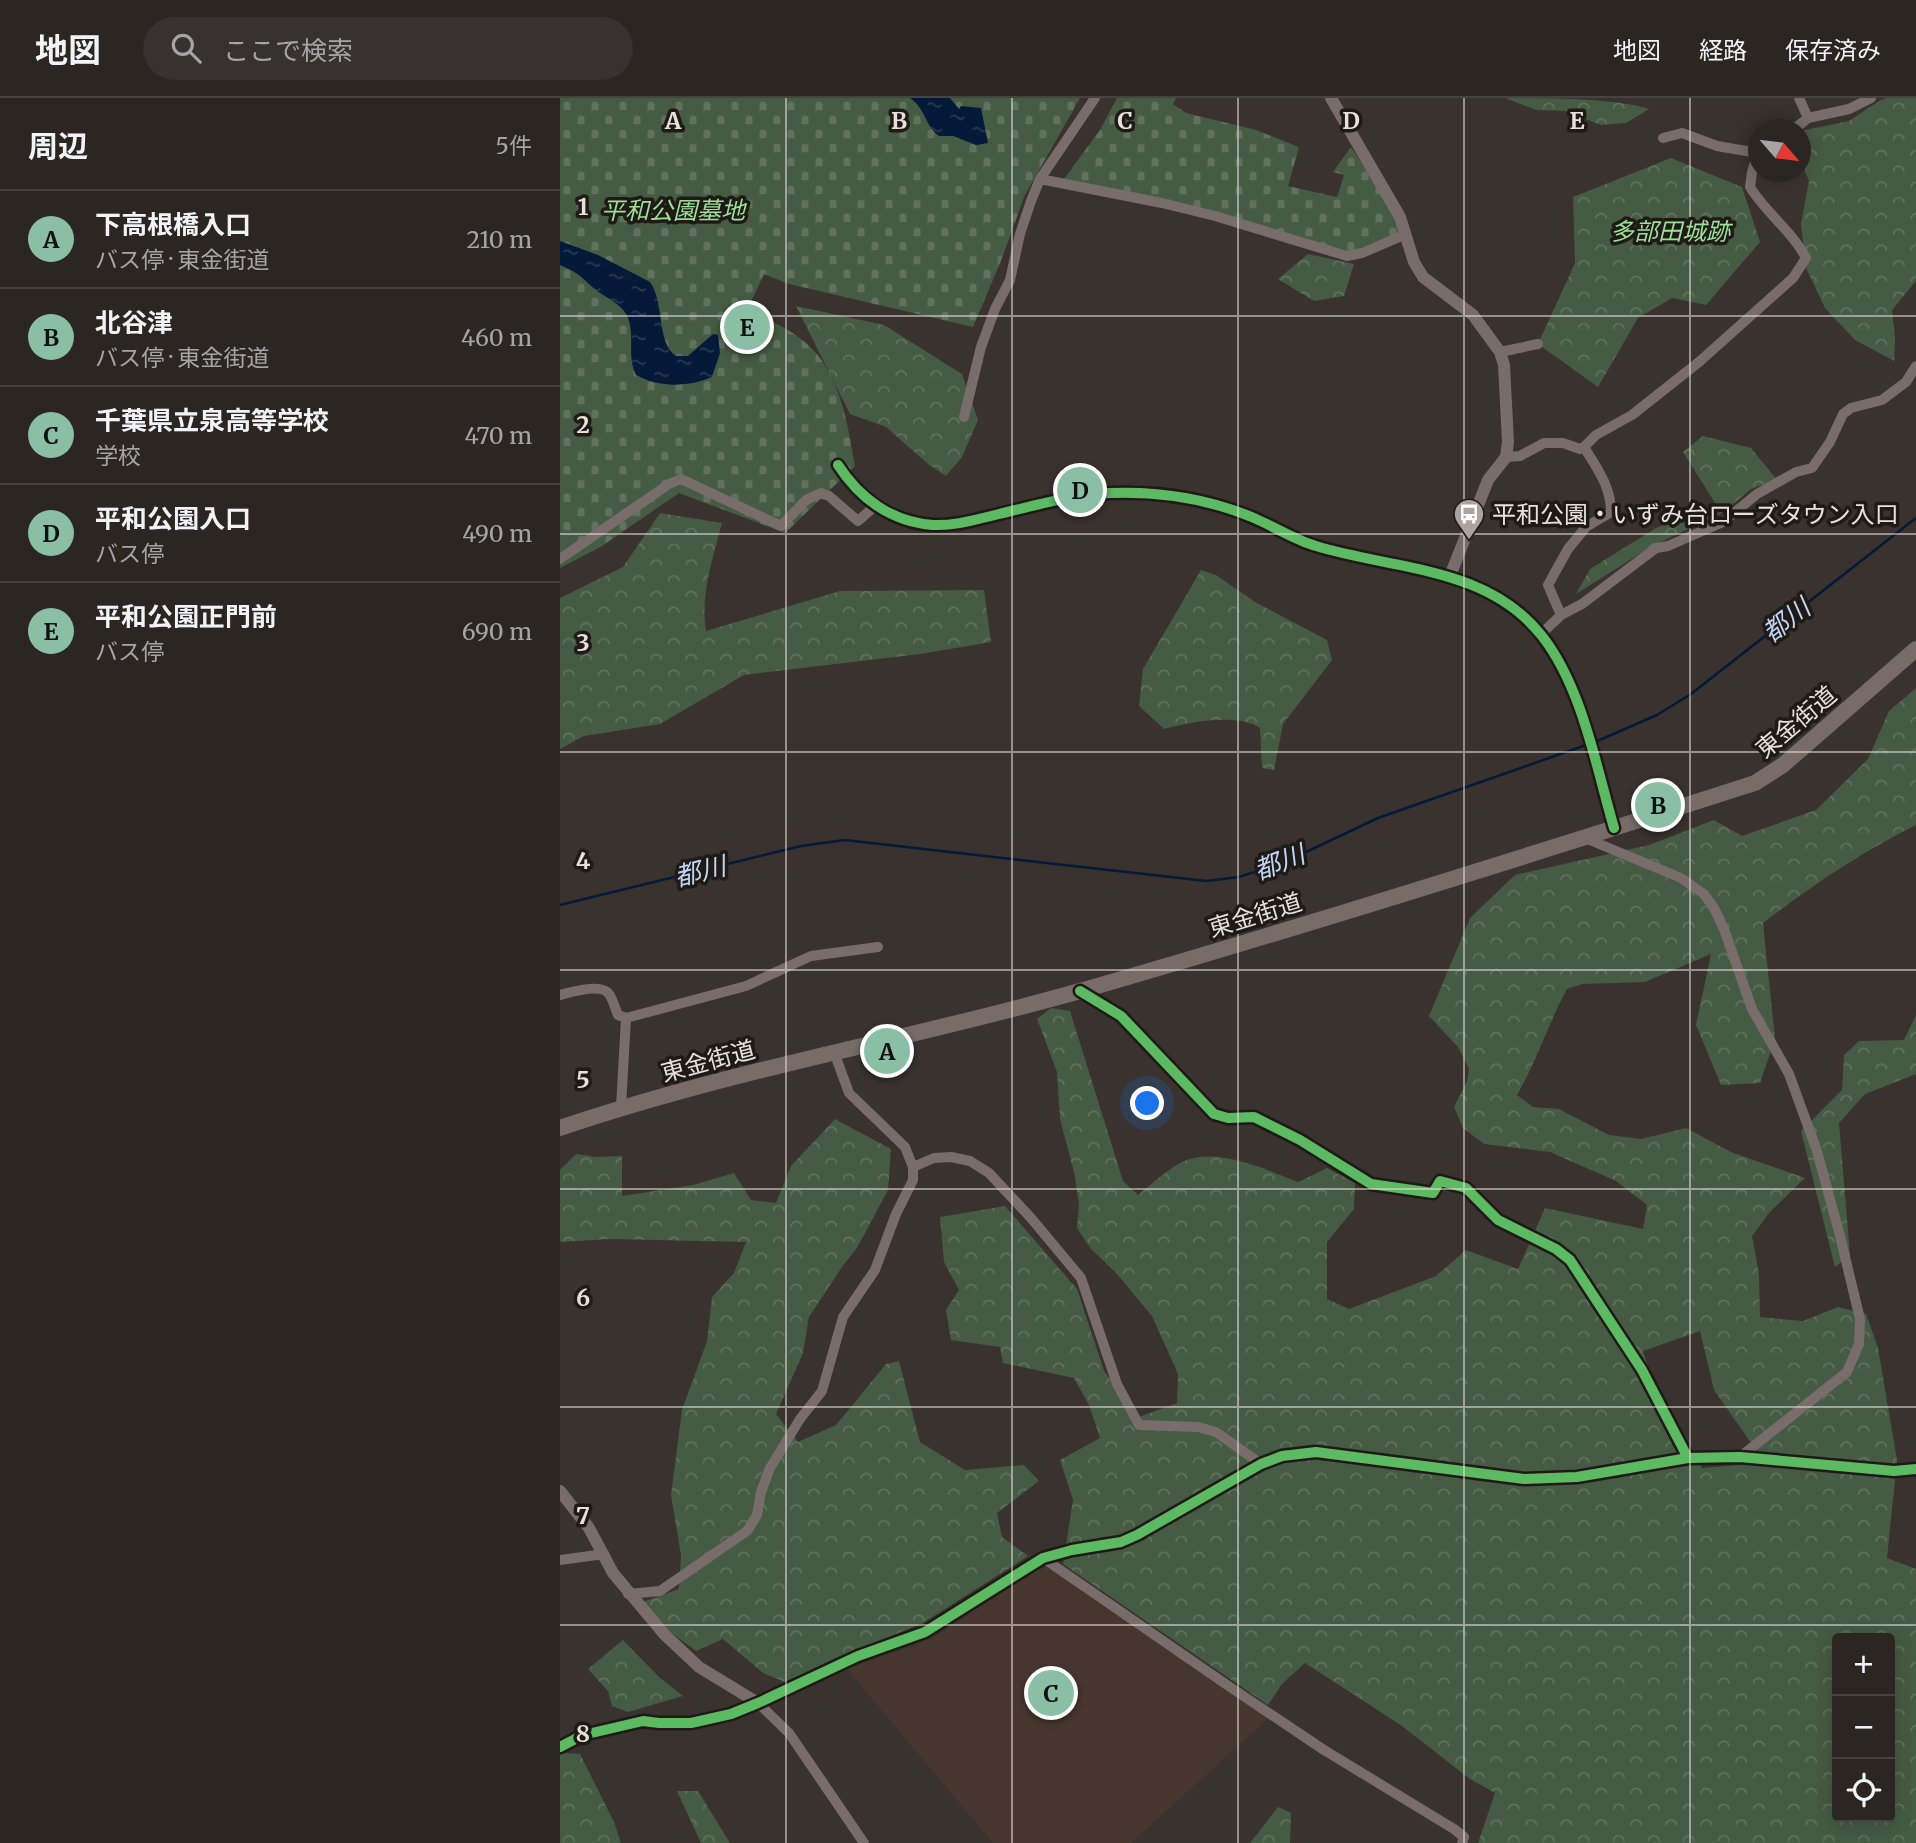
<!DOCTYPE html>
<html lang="ja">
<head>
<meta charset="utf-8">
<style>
  :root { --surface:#2b2622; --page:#37322f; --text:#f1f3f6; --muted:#a6a5a5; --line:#474340; --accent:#8abfa5 }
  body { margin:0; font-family:Merriweather,"Noto Sans JP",serif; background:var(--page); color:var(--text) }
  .controls { position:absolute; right:21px; bottom:21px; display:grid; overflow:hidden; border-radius:7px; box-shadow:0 4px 18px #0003 }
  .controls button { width:63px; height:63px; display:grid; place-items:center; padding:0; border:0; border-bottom:2px solid var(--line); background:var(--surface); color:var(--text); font:35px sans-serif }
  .compass { position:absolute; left:1188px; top:21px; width:63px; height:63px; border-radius:50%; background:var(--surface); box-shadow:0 4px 18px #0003; rotate:118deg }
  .you { position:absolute; left:588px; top:1006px; width:24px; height:24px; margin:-18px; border:5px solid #fff; border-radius:50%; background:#1a73e8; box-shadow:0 0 0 10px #1a73e833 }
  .badge { display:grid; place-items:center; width:46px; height:46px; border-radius:50%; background:var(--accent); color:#111; font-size:23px; font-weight:700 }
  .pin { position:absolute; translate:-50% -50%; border:4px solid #fff; box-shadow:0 2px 7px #0006 }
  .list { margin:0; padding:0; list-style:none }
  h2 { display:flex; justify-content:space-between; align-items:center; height:91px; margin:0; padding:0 28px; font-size:30px }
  h2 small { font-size:23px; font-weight:400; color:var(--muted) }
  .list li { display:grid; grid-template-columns:46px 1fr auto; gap:21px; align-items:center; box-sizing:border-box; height:98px; padding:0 28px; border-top:2px solid var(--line) }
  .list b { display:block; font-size:26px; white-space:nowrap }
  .list p { margin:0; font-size:23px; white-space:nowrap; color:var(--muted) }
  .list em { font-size:23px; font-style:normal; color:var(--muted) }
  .icon { flex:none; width:38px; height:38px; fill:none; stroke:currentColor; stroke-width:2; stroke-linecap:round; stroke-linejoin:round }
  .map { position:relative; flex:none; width:1356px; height:1745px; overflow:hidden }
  header { display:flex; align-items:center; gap:42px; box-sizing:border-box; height:98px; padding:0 35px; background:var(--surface); border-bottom:2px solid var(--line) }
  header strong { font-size:33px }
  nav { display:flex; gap:38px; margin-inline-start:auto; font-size:24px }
  .search { width:490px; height:63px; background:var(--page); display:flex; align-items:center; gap:18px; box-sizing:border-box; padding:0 24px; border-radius:38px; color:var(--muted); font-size:26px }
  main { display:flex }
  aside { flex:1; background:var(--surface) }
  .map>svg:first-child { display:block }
  .education { fill:#47362e }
  .forest { fill:url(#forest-crowns); fill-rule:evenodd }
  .cemetery { fill:url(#cemetery-stones) }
  .water { fill:url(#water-ripples) }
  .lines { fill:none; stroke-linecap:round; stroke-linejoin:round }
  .stream { stroke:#051a38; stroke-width:2.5 }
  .minor { stroke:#786d6b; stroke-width:10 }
  .tertiary { stroke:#786d6b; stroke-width:12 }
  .trunk { stroke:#776c68; stroke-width:16 }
  .cycleway-casing { stroke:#201a17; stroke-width:15 }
  .cycleway { stroke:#5cba63; stroke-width:10 }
  .grid { fill:none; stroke:#e8e0db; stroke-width:2; stroke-opacity:0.55 }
  .labels { text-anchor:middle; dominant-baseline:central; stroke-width:7; stroke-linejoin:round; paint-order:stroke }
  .park-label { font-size:24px; font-style:italic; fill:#9be099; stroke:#201a17 }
  .poi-label { font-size:24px; fill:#e8e0db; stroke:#201a17; text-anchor:start }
  .street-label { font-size:24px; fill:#e8e0db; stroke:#201a17 }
  .water-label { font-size:26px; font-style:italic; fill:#bed5f2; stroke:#201a17 }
  .grid-label { font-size:23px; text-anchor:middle; font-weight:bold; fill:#e8e0db; stroke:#201a17; stroke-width:7; stroke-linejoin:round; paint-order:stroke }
</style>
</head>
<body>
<header>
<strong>地図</strong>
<div class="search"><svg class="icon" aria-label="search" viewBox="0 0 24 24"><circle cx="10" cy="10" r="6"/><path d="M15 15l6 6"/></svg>ここで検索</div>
<nav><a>地図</a><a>経路</a><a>保存済み</a></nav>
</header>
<main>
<aside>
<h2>周辺<small>5件</small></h2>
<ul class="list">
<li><span class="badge">A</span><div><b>下高根橋入口</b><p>バス停 · 東金街道</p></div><em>210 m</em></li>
<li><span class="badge">B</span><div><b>北谷津</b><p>バス停 · 東金街道</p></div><em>460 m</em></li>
<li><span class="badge">C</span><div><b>千葉県立泉高等学校</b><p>学校</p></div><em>470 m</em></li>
<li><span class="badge">D</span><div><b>平和公園入口</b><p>バス停</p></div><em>490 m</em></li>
<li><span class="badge">E</span><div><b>平和公園正門前</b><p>バス停</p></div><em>690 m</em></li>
</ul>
</aside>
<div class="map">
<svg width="1356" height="1745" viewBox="0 0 1356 1745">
  <defs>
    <pattern id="forest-crowns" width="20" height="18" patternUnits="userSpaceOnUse" patternTransform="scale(1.75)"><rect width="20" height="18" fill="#455b43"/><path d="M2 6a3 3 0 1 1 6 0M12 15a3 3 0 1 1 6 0" fill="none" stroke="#60725e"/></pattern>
    <pattern id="cemetery-stones" width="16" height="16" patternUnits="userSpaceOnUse" patternTransform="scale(1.75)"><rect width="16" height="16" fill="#455b43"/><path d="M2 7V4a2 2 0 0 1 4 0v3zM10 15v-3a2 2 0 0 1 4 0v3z" fill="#60725e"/></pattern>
    <pattern id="water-ripples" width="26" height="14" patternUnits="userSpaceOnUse" patternTransform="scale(1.75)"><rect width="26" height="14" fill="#051a38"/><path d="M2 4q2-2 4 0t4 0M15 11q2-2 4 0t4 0" fill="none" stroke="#293b54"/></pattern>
  </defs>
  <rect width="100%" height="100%" fill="#39322e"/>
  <path class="education" d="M489 1467 710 1619 571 1745H433L287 1571 353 1548 381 1535 440 1493Z"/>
  <path class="forest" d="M945 0C985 0 1054 0 1089 11L1066 25 1041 27 1005 13 976 12Z
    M1327 0H1356V183L1332 212 1335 240 1334 263 1295 242 1265 210 1246 170 1241 126 1249 83 1241 64 1240 33 1289 23 1319 3Z
    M1111 60 1182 89 1200 144 1146 207 1112 200 1078 220 1038 289 978 246 1015 165 1013 99Z
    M748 156 794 166 784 198 754 203 718 181Z
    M236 208 324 227 402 276 418 322 402 359 386 378 368 366 326 329 290 316Z
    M1143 338 1191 350 1217 382 1191 391 1164 414 1094 447 1016 496 1030 471 1096 430 1157 408 1123 354Z
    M100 415 162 425C153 460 140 497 146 533L280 493 424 492 431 544 360 556 184 577 100 626 24 638 0 651V500L63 469Z
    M641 472 656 477 695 504 767 542 772 562 723 626 714 672 702 670 700 630C676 615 631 624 604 631L579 608 583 571Z
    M1356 590V727C1300 755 1253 787 1203 825L1215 941 1200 985 1161 987 1136 927 1151 856 1085 884 1022 886 1007 891C988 926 977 963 957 997L973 1009 999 1011 1049 1037 1081 1041 1126 1030 1171 1054 1245 1080 1210 1114 1192 1138 1199 1176 1200 1219 1243 1223 1278 1209 1306 1216 1318 1250 1337 1362 1327 1460 1356 1471V1745H918L935 1695 910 1681 842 1628 745 1565 722 1586 708 1607 503 1466 513 1402 500 1362 540 1340 529 1307 514 1280 443 1265 440 1249 391 1242 386 1212 399 1192 384 1164 380 1119 445 1108 517 1191 544 1273 579 1319 617 1305 618 1276 592 1218 556 1175 531 1151 517 1130 519 1106 514 1074 500 1021 497 974 477 921 491 910 510 913 563 1083 578 1097C591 1087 612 1067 627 1062 660 1050 707 1072 738 1084L767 1070 795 1085 794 1111 767 1144V1201L789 1211 876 1178 906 1152 958 1171 985 1110 1083 1131 1087 1107 1056 1083 990 1054 924 1046 903 1030 894 1009 907 983 909 971 898 949 869 918 910 820 955 777 1089 747 1154 722 1182 738 1256 712 1308 661 1329 613ZM1140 1233 1154 1292 1189 1342 1201 1356 1180 1367 1142 1370 1091 1277 1083 1253ZM1277 1540H1330V1719H1277Z
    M1356 917V976L1305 996 1279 1025 1290 1157 1275 1169 1241 1033 1282 992 1284 957 1299 943 1344 942Z
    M275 1021 331 1051 328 1092 297 1150 284 1166 249 1219 243 1255 216 1316 238 1344 276 1327 326 1266 339 1263 360 1344 405 1372 464 1367 479 1383 437 1415 442 1439 468 1458 363 1525 276 1560 225 1584 203 1575 163 1541 136 1553 86 1516 83 1504 119 1491 121 1457 111 1397 122 1312 147 1243 152 1199 174 1175 186 1144 50 1141 0 1144V1072L16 1056 36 1059 62 1058V1098L133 1087 174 1075 191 1102 216 1105 231 1068Z
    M63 1542 99 1579 123 1598 68 1614 52 1608 48 1593 28 1571Z
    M0 1655 20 1656 54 1724 61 1745H0Z
    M117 1693H138L170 1745H141Z
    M718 1709 731 1715 730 1745H690Z"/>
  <path class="cemetery" d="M0 0H520L464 99 441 163 413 229 229 186 204 176 187 212C204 221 225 228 240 240 280 270 287 323 295 368L225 435 119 395 42 448 0 470Z
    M557 0H616L613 6 626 15 696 32 739 49 728 88 777 99 784 77 773 74 791 49 829 107 840 135 808 150 785 154 504 81 540 32Z"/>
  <path class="water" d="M350 0H390L399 11 401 8 421 10 428 45 416 47 393 38H379C365 28 366 11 350 0Z
    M0 143 38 157 90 184C105 205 96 244 116 258H128L153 236 158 237 160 255 152 279C129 289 99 290 76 277 68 261 73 245 70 227 67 206 46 201 32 189 20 177 16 174 0 167Z"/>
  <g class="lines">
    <path class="stream" d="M1035 644 1097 617 1131 596 1356 420
      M0 807 241 748 285 742 646 783 679 779 727 763 818 720 1026 647"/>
    <path class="minor" d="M1239 0 1248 20
      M1233 32 1248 20 1289 11 1311 0
      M1103 40 1122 35 1157 48 1198 55
      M480 81 602 105 655 118 787 158 802 155 844 137
      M940 254 978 246
      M404 319 421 249 435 211 450 182 460 136 471 103 480 81 535 0
      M946 359 960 358 984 345H1003L1020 351 1024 349 1036 337 1072 317 1139 264 1233 180 1246 160C1232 133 1206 115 1190 89L1192 74 1198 55
      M0 461 109 386 121 381 221 428 246 402 261 395 269 398 298 423 315 408
      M1001 517 988 487 1008 451 1026 429 1051 414C1051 389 1037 370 1024 349
      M981 536 1001 517 1022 506 1096 450 1108 448 1163 424 1197 396 1236 374 1252 370 1270 344 1283 316 1291 310 1322 302 1346 284 1356 268
      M1025 740 1121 780 1144 796 1154 810 1164 831 1192 911 1229 976 1257 1053 1280 1138 1300 1221 1299 1246 1287 1274 1180 1359
      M521 893 561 918 654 1016 668 1020 694 1019 740 1042 811 1086 873 1095 880 1083 906 1090 938 1122 996 1151 1010 1162 1082 1272 1128 1360
      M0 897C11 894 42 885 49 896 53 901 55 911 58 917L66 920 186 888 251 858 318 849
      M61 1009 66 920
      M353 1069 374 1060 391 1059 410 1063 429 1075 471 1120 521 1180 557 1286 579 1327 638 1329 656 1334 701 1366
      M483 1460 670 1589 764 1652 894 1731 904 1739 902 1745
      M0 1462 44 1456
      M68 1496 100 1493 187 1433 197 1417 201 1394 210 1370 240 1321 262 1293 283 1219 315 1172 336 1116 353 1082V1069L345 1049 289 995 274 954
      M198 1605 229 1635 304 1745"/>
    <path class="tertiary" d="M771 0 840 119 854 164 863 179 913 217 940 254 944 267 948 344 946 359 928 382 890 478
      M278 367C300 401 332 424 373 427 394 428 414 422 435 417 473 408 510 397 549 395 598 393 649 401 694 420 715 429 735 442 756 448 834 472 927 468 982 538 1022 589 1036 668 1054 730
      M0 1393 29 1430 53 1475 104 1536 139 1569 198 1605
      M0 1649 23 1637 83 1623 99 1625H131L171 1616 198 1605 298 1558 365 1534 483 1460 512 1452 561 1444 577 1437 701 1366 722 1358 756 1354 964 1381 1017 1379 1128 1360 1180 1359 1334 1373 1356 1371"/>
    <path class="trunk" d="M0 1030C170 972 347 942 520 893 746 828 971 757 1195 685L1223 667 1356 551"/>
    <g class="cycleway-casing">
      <path id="cycleway" d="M278 367C300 401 332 424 373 427 394 428 414 422 435 417 473 408 510 397 549 395 598 393 649 401 694 420 715 429 735 442 756 448 834 472 927 468 982 538 1022 589 1036 668 1054 730
        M520 893 561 918 654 1016 668 1020 694 1019 740 1042 811 1086 873 1095 880 1083 906 1090 938 1122 996 1151 1010 1162 1082 1272 1128 1360
        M0 1649 23 1637 83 1623 99 1625H131L171 1616 198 1605 298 1558 365 1534 483 1460 512 1452 561 1444 577 1437 701 1366 722 1358 756 1354 964 1381 1017 1379 1128 1360 1180 1359 1334 1373 1356 1371"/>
    </g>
    <use href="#cycleway" class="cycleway"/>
  </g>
  <path class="grid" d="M226 0V1745M452 0V1745M678 0V1745M904 0V1745M1130 0V1745M0 218H1356M0 436H1356M0 654H1356M0 872H1356M0 1091H1356M0 1309H1356M0 1527H1356"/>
  <defs>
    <g id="bus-pin" transform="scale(1.575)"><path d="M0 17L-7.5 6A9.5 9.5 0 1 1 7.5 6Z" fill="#aba39e" stroke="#201a17"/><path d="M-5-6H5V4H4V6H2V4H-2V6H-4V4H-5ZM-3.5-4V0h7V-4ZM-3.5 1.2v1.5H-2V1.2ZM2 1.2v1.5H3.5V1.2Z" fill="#fff"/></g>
  </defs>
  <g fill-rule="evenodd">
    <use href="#bus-pin" x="909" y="416"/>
  </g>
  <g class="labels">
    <g class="park-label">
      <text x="113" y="112">平和公園墓地</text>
      <text x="1110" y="133">多部田城跡</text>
    </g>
    <g class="poi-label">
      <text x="932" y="416">平和公園・いずみ台ローズタウン入口</text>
    </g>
    <g class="street-label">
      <text transform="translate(1236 624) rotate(-40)">東金街道</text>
      <text transform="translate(695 817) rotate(-17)">東金街道</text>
      <text transform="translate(148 963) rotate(-15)">東金街道</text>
    </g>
    <g class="water-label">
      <text transform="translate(1226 522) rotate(-38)">都川</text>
      <text transform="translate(719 764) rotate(-21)">都川</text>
      <text transform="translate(140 773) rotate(-14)">都川</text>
    </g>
  </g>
  <g class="grid-label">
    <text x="113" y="31">A</text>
    <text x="339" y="31">B</text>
    <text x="565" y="31">C</text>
    <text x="791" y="31">D</text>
    <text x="1017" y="31">E</text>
    <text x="23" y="117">1</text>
    <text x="23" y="335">2</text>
    <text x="23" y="553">3</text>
    <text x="23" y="771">4</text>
    <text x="23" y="990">5</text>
    <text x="23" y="1208">6</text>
    <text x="23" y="1426">7</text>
    <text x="23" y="1644">8</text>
  </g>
</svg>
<div class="controls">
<button>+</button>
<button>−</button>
<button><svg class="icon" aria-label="locate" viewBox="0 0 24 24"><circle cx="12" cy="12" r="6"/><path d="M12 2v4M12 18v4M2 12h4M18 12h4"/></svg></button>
</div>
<svg class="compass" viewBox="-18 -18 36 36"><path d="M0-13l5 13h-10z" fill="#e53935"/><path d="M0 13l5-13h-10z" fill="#a6a5a5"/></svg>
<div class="you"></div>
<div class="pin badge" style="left:327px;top:953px">A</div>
<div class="pin badge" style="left:1098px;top:707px">B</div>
<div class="pin badge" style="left:491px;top:1595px">C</div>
<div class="pin badge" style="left:520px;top:392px">D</div>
<div class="pin badge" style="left:187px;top:229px">E</div>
</div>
</main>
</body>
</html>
